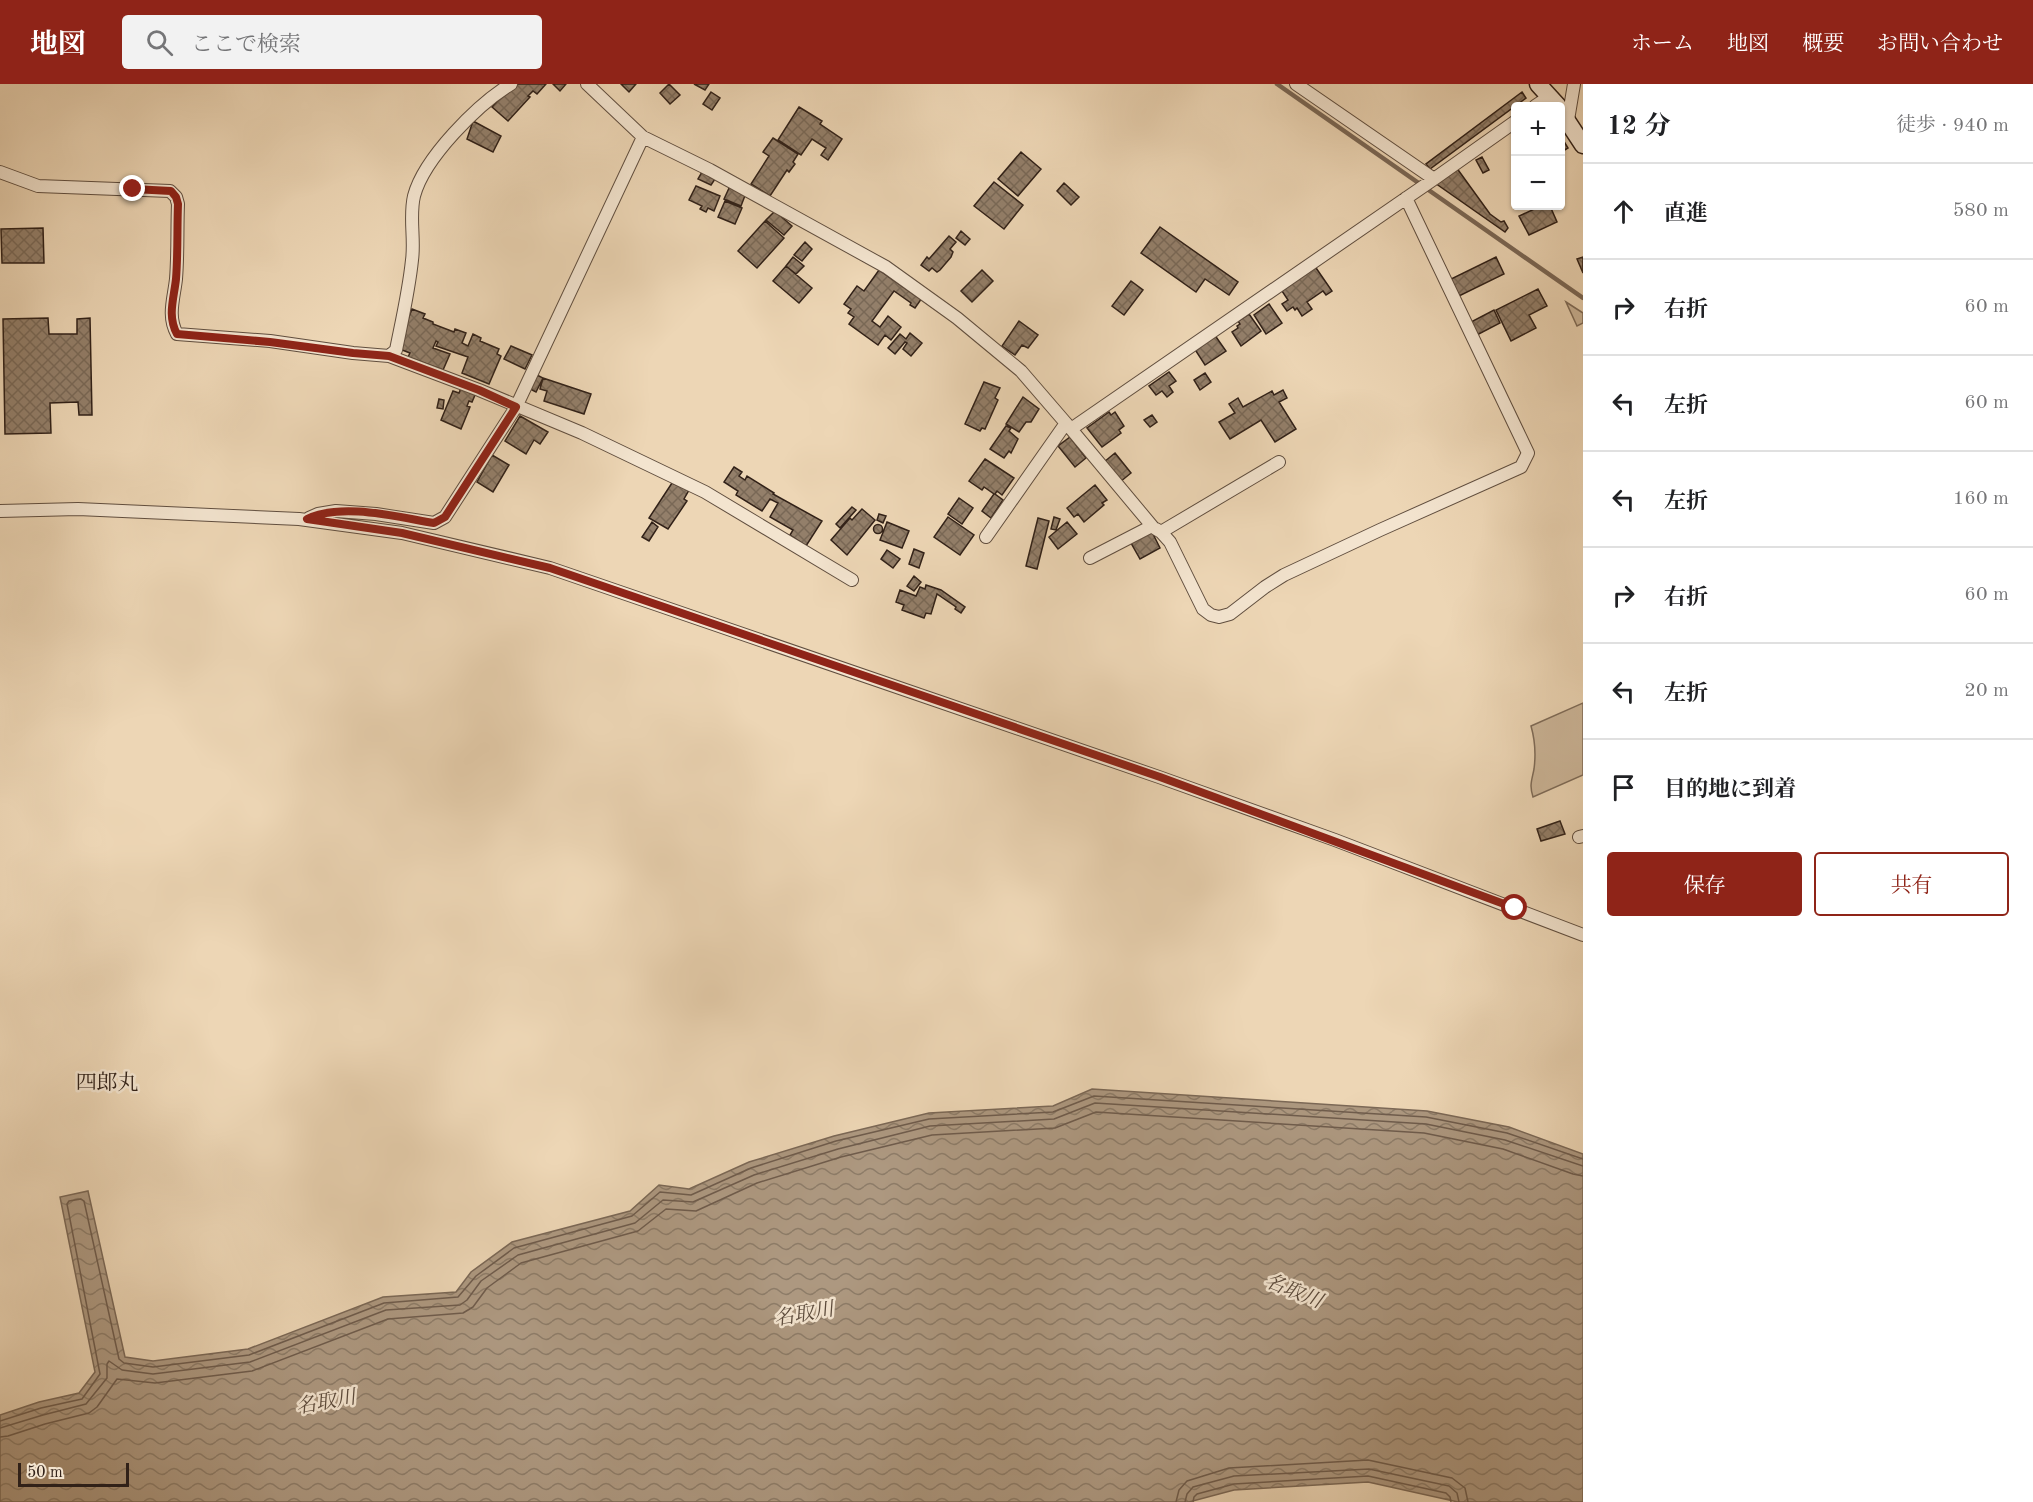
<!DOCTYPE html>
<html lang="ja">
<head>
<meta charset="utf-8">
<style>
  :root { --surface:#fff; --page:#f2f2f2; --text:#202124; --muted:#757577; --line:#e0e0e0; --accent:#8f2418 }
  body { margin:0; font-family:"Old Standard TT","Noto Serif JP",serif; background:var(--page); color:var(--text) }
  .controls { position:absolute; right:18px; top:18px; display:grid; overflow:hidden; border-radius:6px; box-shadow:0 2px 4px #0004 }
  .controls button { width:54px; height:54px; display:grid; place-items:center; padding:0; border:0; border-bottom:2px solid var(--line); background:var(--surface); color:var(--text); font:30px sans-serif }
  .scale { position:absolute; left:18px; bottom:15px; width:111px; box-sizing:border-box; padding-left:6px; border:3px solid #312118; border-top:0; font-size:16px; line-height:21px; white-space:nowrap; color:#312118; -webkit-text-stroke:4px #f3e4cf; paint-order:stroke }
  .stop { position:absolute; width:18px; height:18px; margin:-14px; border:4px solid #8f2418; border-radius:50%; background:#fff }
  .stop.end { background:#8f2418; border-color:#fff; box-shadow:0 2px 6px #0008 }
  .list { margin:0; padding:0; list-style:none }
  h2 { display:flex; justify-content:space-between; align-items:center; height:78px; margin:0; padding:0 24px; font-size:26px }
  h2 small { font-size:20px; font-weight:400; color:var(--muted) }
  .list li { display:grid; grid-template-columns:39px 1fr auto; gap:18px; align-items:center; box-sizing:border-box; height:96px; padding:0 24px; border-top:2px solid var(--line) }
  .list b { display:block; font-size:22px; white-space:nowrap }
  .list em { font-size:20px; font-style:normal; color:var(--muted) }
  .actions { display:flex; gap:12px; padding:18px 24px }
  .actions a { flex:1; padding:14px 0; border:2px solid var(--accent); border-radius:6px; text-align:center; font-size:21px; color:var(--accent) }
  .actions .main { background:var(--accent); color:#fff }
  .icon { flex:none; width:33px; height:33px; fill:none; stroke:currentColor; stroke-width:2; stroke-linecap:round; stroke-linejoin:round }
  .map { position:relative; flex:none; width:1583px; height:1418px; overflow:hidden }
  header { display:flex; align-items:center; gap:36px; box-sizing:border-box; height:84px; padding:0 30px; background:var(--accent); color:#fff }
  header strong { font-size:28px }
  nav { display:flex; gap:33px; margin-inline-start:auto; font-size:21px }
  .search { width:420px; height:54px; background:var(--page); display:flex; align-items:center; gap:15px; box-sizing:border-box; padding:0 21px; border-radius:6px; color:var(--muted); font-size:22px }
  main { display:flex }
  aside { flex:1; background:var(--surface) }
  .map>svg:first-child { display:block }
  .green { fill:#cdb79a; stroke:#7f6c59; stroke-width:1.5 }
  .water { fill:url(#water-waves); stroke:#7b6856; stroke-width:1.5 }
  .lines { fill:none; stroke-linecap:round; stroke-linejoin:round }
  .shore { stroke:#6f5c4c; stroke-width:1.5 }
  .stream { stroke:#7b6856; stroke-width:4.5 }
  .building { fill:url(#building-cross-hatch); stroke:#312118; stroke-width:1.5 }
  .street-casing { stroke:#604e3f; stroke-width:14 }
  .secondary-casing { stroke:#312118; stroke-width:19 }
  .street { stroke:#f3e4cf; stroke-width:12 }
  .secondary { stroke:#f3e4cf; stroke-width:16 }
  .route { stroke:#8f2418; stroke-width:8 }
  .labels { text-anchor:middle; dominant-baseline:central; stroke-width:5; stroke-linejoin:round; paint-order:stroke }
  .water-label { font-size:20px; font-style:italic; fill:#5c4b3c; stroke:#f3e4cf }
  .quarter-label { font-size:21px; fill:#312118; stroke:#f3e4cf }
</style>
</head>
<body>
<header>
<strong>地図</strong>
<div class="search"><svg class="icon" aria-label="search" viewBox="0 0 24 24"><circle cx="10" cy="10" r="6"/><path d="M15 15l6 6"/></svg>ここで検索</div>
<nav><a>ホーム</a><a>地図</a><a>概要</a><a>お問い合わせ</a></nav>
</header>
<main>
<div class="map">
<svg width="1583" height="1418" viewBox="0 0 1583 1418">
  <defs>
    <pattern id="water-waves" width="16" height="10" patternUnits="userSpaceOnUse" patternTransform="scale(1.5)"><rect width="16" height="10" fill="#ad9880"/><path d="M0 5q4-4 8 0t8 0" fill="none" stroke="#8d7c68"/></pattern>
    <pattern id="building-cross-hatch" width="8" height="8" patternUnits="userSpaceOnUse" patternTransform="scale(1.5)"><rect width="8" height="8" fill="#937f6a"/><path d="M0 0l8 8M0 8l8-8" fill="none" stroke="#796856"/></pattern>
  </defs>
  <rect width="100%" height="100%" fill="#edd6b5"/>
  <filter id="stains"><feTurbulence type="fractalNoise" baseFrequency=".00333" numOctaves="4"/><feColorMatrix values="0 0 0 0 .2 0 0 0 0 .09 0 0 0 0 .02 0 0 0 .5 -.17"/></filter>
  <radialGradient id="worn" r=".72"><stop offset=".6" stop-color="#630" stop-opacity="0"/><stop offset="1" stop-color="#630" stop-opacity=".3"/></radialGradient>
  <path class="green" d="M1566 218 1583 229V239L1577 242Z
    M1583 619V691L1533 713C1529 701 1532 696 1534 685 1536 670 1535 656 1531 642Z"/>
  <path class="water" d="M1092 1005 1427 1027 1509 1043 1583 1070V1418H1458L1368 1398 1234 1406 1189 1418H0V1331L39 1318 79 1309 95 1288 60 1113 88 1107 125 1273 153 1277 248 1265 383 1213 456 1208 471 1188 512 1158 630 1127 659 1101 689 1105 749 1078 834 1052 929 1029 1053 1022Z"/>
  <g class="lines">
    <path class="shore" d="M0 1337 41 1324 82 1315 100 1290 67 1120 69 1117 81 1115 84 1117 119 1275 124 1279 153 1283 249 1271 384 1219 458 1213 476 1192 514 1164 632 1132 660 1108 691 1111 751 1084 836 1057 929 1035 1053 1028 1094 1012 1426 1033 1507 1049 1583 1075
      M0 1344 43 1331 86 1320 107 1294V1280L109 1277 122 1286 153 1290 250 1278 386 1226 460 1221 467 1216 481 1197 518 1171 635 1139 663 1116 693 1118 754 1091 838 1065 930 1042 1054 1035 1095 1019 1426 1040 1505 1056 1583 1082
      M0 1353 8 1352 45 1340 89 1329 97 1323 117 1295 155 1299 252 1287 388 1235 463 1229 473 1223 487 1204 521 1179 638 1147 666 1125 696 1127 757 1099 841 1073 932 1051 1055 1044 1096 1028 1424 1049 1503 1065 1573 1090 1583 1092
      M1176 1418 1179 1406 1187 1397 1229 1384 1368 1376 1452 1394 1465 1404 1468 1418
      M1185 1418 1187 1410 1193 1403 1234 1392 1369 1385 1449 1402 1457 1409 1459 1418
      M1193 1418 1194 1413 1197 1410 1234 1400 1368 1392 1446 1409 1450 1413 1451 1418"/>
    <path class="stream" d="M1277 0 1583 214"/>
  </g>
  <path class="building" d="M513 0H546L537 10 533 7 528 12 530 13 508 37 492 23Z
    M553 0H566L560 7Z
    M621 0H636L629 8Z
    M669 0 680 11 670 20 660 9Z
    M694 0H709L705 6Z
    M711 8 720 14 712 26 703 20Z
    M1522 8 1526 14 1430 85 1426 80Z
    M799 23 822 37 820 40 842 55 828 76 821 71 826 64 812 55 801 71 778 56Z
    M473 37 501 52 493 68 467 55Z
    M1560 51 1568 64 1560 69Z
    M773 54 798 70 793 78 795 80 789 88 787 86 770 112 751 100 769 72 763 68Z
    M1021 68 1041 85 1018 112 998 95Z
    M1482 73 1489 86 1483 89 1476 76Z
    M1456 83 1490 130 1501 138 1504 137 1508 144 1505 148 1435 99Z
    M702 88 715 95 711 101 698 95Z
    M994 98 1023 121 1004 145 974 122Z
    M1064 99 1079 113 1071 121 1057 107Z
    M696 102 720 112 714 127 708 124 706 128 700 125 702 122 689 116Z
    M730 102 746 109 741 122 724 115Z
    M725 117 742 124 735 140 718 133Z
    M1541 122H1550L1557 138 1529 151 1519 132Z
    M775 127 792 142 784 151 766 136Z
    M765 137 784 154 757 184 738 167Z
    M1160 143 1238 198 1229 211 1205 195 1196 208 1141 169Z
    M43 144 44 179H2L1 145Z
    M961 147 970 155 965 161 956 154Z
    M949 152 956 158 950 165 953 168 951 173 940 186 937 188 932 184 929 187 921 181 927 173 929 175Z
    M805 158 812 165 802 177 794 171Z
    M793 173 804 182 796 190 786 182Z
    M1496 173 1504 190 1459 212 1451 195Z
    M1583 173V189L1577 175Z
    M1314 181 1332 207 1326 211 1323 207 1307 218 1312 225 1302 232 1297 224 1295 226 1293 223 1287 227 1282 220 1288 216 1280 204Z
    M786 182 812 204 799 219 773 197Z
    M879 186 916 212 917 210 922 214 915 224 910 221 911 219 894 207 872 237 880 243 888 232 901 243 891 256 885 251 878 261 849 240 854 233 848 229 851 225 844 220 857 202 864 207Z
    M982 186 993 197 972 218 961 207Z
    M1131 197 1143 206 1124 231 1112 222Z
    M1538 205 1547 222 1529 231 1536 244 1511 257 1496 226Z
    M1269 220 1282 239 1266 250 1254 231Z
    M412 225 425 230 423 234 433 238V240L454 248 455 245 466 249 462 259 468 262 473 250 481 254 480 257 499 265 497 270 501 272 489 300 462 289 468 273 436 262 438 258 436 257 433 264 450 270 443 286 408 273 410 269 397 264Z
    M1494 226 1500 239 1475 252 1469 239Z
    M1249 230 1261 247 1241 262 1232 248 1238 244 1237 242 1240 240 1238 237Z
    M48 234 49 250H77V235L90 234 92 331H79L78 318 50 319 51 349 5 350 3 235Z
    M1019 237 1038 251 1028 264 1022 261 1015 271 1002 262Z
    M910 249 922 259 911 272 903 265 907 259 905 258 895 270 888 264 900 250 906 255Z
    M1214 250 1226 267 1205 281 1194 264Z
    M511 262 532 271 525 285 504 275Z
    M1169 288 1176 297 1169 302 1173 308 1167 313 1162 307 1156 311 1149 302Z
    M1205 289 1211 298 1200 306 1194 296Z
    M535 290 543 294 536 308 528 304Z
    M543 294 591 310 584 330 544 317 547 307 540 305Z
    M984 298 1000 304 995 314 998 316 985 345 982 344 980 347 965 340Z
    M461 304 475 311 472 318 469 317 467 322 470 323 461 345 441 336 453 307 459 309Z
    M1283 306 1287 314 1279 318 1296 345 1275 358 1261 336 1230 355 1219 338 1235 329 1229 320 1238 314 1243 323 1272 307 1274 311Z
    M1023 313 1039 325 1031 338H1026L1019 348 1006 340Z
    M439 315 444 316 443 325 437 324Z
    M1109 328 1111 331 1115 328 1124 342 1119 346 1121 349 1102 363 1087 344Z
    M1152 331 1157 338 1150 343 1144 336Z
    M520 332 548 348 540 360 534 356 526 370 505 357Z
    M1006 342 1011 344 1009 347 1018 355 1011 369 1009 367 1004 374 990 365Z
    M1070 353 1086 374 1075 383 1058 362Z
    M1115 369 1131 389 1120 398 1104 378Z
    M492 371 509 381 493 408 477 398Z
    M985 375 1014 394 1002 411 997 407 995 410 1003 416 991 434 982 427 994 410 984 403 982 406 969 397Z
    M734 383 742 388 739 392 745 396 747 392 774 409 773 410 822 437 806 462 790 451 793 446 770 433 778 419 770 415 762 427 736 411 738 407 724 398Z
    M672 399 689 406 684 415 687 417 668 445 649 434Z
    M1095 401 1107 416 1102 419 1104 421 1084 438 1078 430 1074 433 1067 424Z
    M959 414 973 424 962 440 948 430Z
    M852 423 856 426 840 444 836 440Z
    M862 425 875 436 847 471 831 456 850 434 852 436Z
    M879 430 886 432 883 439 877 436Z
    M948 433 974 451 960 471 934 453Z
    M1054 433 1060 435 1056 446 1051 445Z
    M1038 434 1049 437 1037 485 1026 482Z
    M652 438 658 443 649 457 642 453Z
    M887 438 909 447 902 464 880 456Z
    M1067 438 1077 450 1058 465 1049 453Z
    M873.5 445a4.5 4.5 0 1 1 9 0a4.5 4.5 0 1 1-9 0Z
    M1152 448 1160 464 1140 475 1131 459Z
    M914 465 924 469 919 484 909 480Z
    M887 466 900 475 893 484 881 475Z
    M914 492 921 498 914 507 907 502Z
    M926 501 941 506 965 523 961 529 955 525 956 523 937 510 931 530 926 529 924 534 902 526 904 521 896 518 900 506 916 512 920 503 925 505Z
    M1560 737 1565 750 1541 757 1537 745Z"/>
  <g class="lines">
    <g class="street-casing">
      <path id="street" d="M587 0 643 53 710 86 886 183 957 234 1021 287 1071 345
        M1296 0 1434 95
        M1535 22 1550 12
        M1568 36 1574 0
        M0 88 38 102 170 107 176 113 178 120C177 145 178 170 176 195 174 214 167 232 177 250L270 257 353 269 389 272 396 266C402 236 409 206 412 176 415 155 409 133 414 112 424 74 478 20 511 0
        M389 272 479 306 582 349 705 408 852 496
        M0 427 78 425 299 435 402 449 550 484 1159 693 1335 756 1583 851
        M309 434 318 430 336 427 376 430 434 439 445 433 516 323 643 53
        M1156 445 1161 448 1279 378
        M1161 448 1170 458 1203 525 1211 531 1219 533 1230 530 1265 503 1284 491 1380 446 1521 383 1528 369 1406 114
        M986 453 1066 339
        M1090 474 1152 442 1071 345 1434 95 1516 37
        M1579 753 1583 752"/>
    </g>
    <g class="secondary-casing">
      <path id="secondary" d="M1538 0 1558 22
        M1560 26 1583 61"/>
    </g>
    <use href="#street" class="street"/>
    <use href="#secondary" class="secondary"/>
  </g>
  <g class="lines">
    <path class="route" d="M133 105 171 107 176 113 178 120C177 145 178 170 176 195 174 214 167 232 177 250L270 258 353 269 389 272 479 306 516 323 445 433 434 439C397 433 342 418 307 435L402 449 550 484 1160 693 1515 824"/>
  </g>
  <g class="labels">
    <g class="water-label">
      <text transform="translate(1293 1208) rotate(22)">名取川</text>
      <text transform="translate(804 1231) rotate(-10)">名取川</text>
      <text transform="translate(326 1319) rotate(-10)">名取川</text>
    </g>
    <g class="quarter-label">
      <text x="107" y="999">四郎丸</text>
    </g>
  </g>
  <rect width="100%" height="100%" filter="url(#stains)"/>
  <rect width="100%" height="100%" fill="url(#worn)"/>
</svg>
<div class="controls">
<button>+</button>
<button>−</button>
</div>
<div class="scale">50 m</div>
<div class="stop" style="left:1515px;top:824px"></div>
<div class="stop end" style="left:133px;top:105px"></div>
</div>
<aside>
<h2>12 分<small>徒歩 · 940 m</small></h2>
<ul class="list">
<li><svg class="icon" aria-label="ahead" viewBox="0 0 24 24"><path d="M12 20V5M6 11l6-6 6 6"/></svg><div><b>直進</b></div><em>580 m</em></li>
<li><svg class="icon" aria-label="right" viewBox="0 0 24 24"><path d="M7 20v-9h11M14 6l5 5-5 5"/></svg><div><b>右折</b></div><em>60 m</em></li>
<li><svg class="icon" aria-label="left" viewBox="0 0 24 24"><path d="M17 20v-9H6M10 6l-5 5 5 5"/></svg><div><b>左折</b></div><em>60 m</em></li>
<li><svg class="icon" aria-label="left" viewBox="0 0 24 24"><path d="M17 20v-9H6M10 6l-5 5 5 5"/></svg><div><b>左折</b></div><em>160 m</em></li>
<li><svg class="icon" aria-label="right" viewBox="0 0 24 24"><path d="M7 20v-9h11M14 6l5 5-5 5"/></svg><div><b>右折</b></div><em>60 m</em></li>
<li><svg class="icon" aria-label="left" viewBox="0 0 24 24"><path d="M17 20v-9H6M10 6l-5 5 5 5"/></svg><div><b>左折</b></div><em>20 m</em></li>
<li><svg class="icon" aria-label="arrive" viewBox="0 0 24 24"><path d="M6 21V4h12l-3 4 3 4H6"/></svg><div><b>目的地に到着</b></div></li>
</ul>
<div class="actions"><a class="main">保存</a><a>共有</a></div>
</aside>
</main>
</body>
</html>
